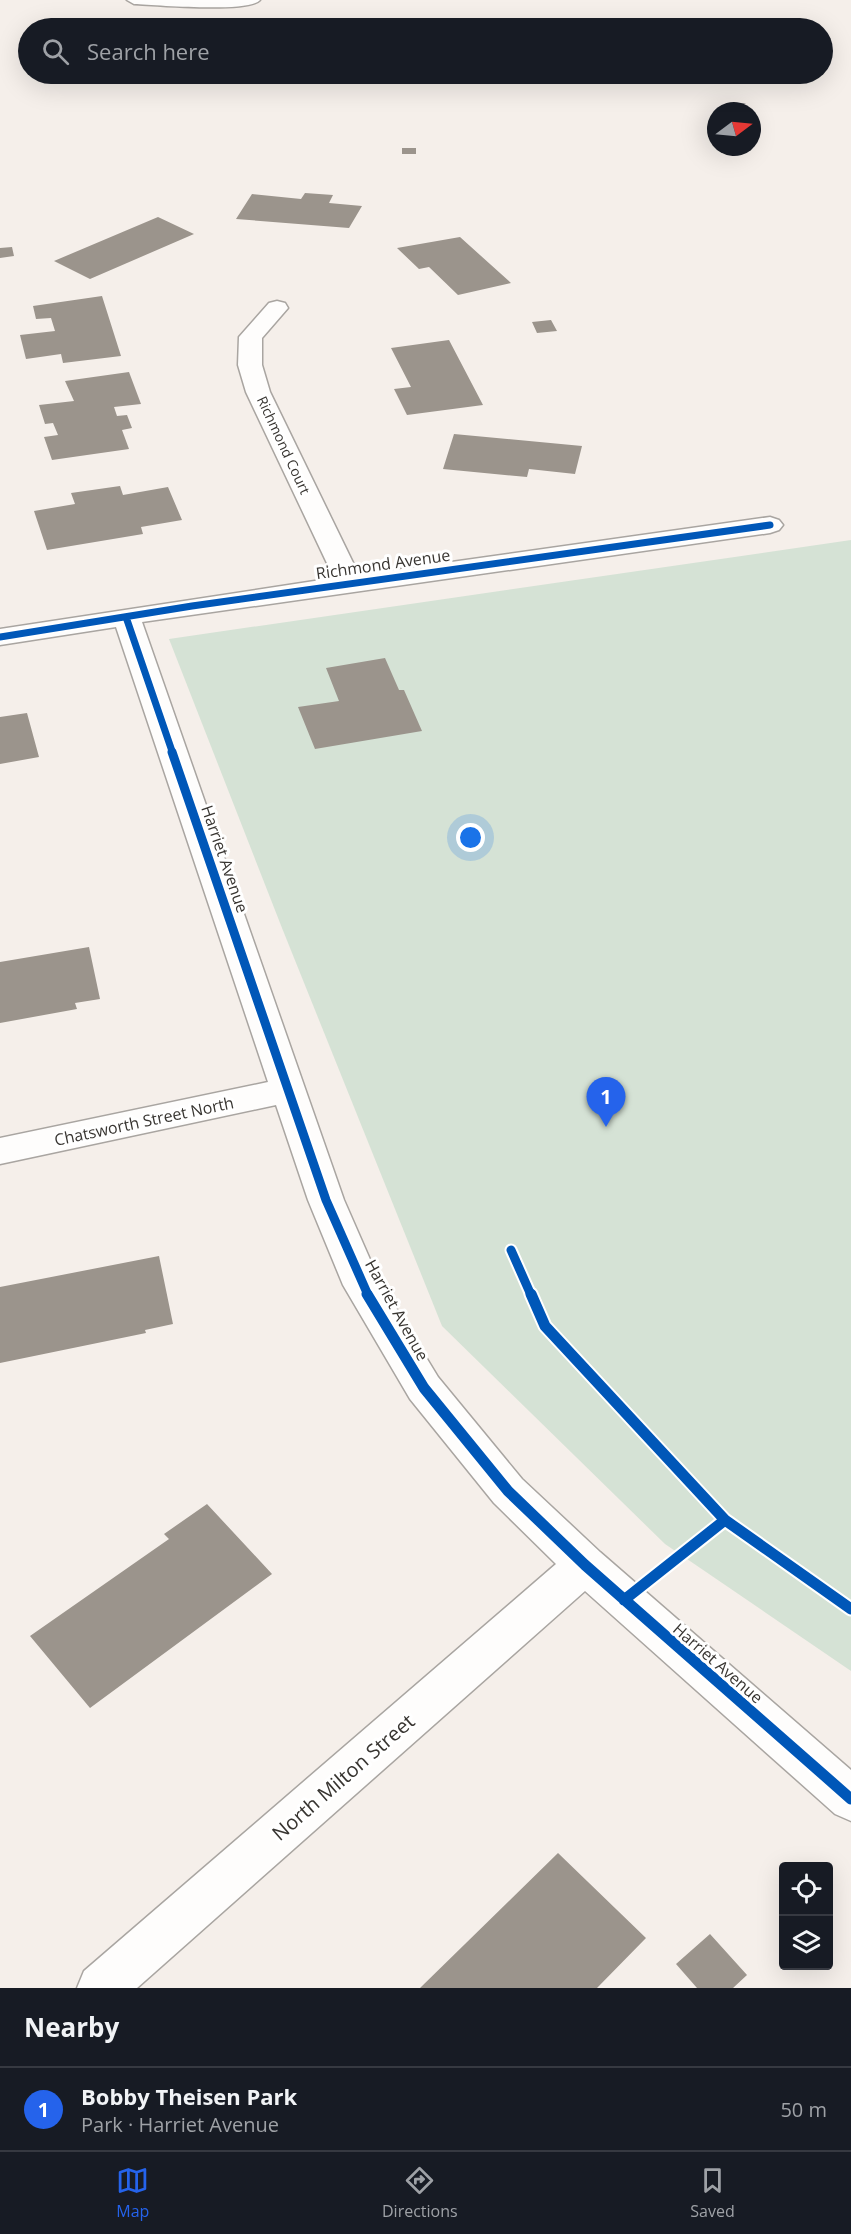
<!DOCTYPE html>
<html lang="en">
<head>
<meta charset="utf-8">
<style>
  :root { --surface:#171b24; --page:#20242c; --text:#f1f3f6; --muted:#9ea1a6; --line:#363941; --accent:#2563eb }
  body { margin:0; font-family:"Open Sans",sans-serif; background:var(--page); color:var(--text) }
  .controls { position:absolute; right:18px; bottom:18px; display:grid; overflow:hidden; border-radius:6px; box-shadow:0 6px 24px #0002 }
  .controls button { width:54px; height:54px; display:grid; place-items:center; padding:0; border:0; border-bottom:2px solid var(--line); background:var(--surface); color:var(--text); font:30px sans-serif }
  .compass { position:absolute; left:707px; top:102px; width:54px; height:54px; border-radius:50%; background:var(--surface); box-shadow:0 6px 24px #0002; rotate:74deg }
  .you { position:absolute; left:471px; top:838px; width:21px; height:21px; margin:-15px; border:4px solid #fff; border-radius:50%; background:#1a73e8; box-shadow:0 0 0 9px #1a73e833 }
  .badge { display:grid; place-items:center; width:39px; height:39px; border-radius:50%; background:var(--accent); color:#fff; font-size:20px; font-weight:700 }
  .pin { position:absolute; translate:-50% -50px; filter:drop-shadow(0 2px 3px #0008) }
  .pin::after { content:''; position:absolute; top:32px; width:21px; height:18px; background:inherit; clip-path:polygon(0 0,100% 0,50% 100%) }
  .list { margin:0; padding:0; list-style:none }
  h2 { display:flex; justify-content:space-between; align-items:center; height:78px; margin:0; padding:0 24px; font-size:26px }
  h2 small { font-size:20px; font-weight:400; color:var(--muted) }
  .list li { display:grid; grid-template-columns:39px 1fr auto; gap:18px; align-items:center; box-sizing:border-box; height:84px; padding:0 24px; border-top:2px solid var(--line) }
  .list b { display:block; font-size:22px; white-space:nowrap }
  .list p { margin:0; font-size:20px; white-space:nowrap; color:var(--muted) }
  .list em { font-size:20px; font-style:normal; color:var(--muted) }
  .icon { flex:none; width:33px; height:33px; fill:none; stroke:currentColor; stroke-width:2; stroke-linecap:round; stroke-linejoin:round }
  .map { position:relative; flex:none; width:851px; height:1988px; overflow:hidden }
  .search { position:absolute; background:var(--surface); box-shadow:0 6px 24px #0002; left:18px; right:18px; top:18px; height:66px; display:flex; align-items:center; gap:15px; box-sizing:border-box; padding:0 21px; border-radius:33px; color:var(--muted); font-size:22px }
  .sheet { height:162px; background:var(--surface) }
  nav { display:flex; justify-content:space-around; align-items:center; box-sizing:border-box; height:84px; border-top:2px solid var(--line); background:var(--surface); font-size:16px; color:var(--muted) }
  nav a { display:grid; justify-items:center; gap:3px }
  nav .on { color:var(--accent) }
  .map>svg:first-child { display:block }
  .green { fill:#d5e2d5 }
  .building { fill:#9b948c }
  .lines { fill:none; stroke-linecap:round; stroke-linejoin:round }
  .service-casing { stroke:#a9a5a1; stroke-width:3 }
  .minor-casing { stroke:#a9a5a1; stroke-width:3 }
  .service { fill:#fefdfc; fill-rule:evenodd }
  .minor { fill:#fefdfc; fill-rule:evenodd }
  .cycleway-far2-casing { stroke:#fff; stroke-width:10 }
  .cycleway-far1-casing { stroke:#fff; stroke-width:13 }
  .cycleway-casing { stroke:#fff; stroke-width:15 }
  .cycleway-far2 { stroke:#0057b8; stroke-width:7 }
  .cycleway-far1 { stroke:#0057b8; stroke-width:9 }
  .cycleway { stroke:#0057b8; stroke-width:11 }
  .labels { text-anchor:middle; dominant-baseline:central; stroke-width:6; stroke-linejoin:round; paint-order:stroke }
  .far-street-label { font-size:14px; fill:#383531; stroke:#fff }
  .street-label { font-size:16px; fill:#383531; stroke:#fff }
  .near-street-label { font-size:20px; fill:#383531; stroke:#fff }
</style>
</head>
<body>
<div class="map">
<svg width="851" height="1988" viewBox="0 0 851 1988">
  <rect width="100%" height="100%" fill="#f5efea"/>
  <path class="green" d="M851 540V1671L665 1544 442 1326 282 928 169 639Z"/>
  <path class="building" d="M402 148H416V154H402Z
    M305 193 333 195 329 203 362 206 349 228 236 219 252 194 301 199Z
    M158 217 194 234 90 279 54 261Z
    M460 237 511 283 458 295 429 267 419 269 397 248Z
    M12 247 14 256 0 258V248Z
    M102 296 121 356 63 363 61 354 26 359 20 335 55 331 51 318 36 319 33 306Z
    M551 320 557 331 537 333 532 322Z
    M449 340 483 405 407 415 394 389 411 387 391 348Z
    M129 372 141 404 114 407 117 416 127 415 132 428 122 430 129 449 52 460 44 437 58 435 53 423 45 424 39 405 74 401 65 381Z
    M454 434 582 446 575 474 529 469 527 477 443 469Z
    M120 486 123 495 168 487 182 520 141 527 143 534 47 550 34 511 75 504 71 493Z
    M385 658 399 690H404L422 731 315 749 298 707 339 701 326 668Z
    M27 713 39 757 0 764V717Z
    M89 947 100 999 75 1003 77 1009 0 1023V962Z
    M159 1256 173 1324 145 1330 146 1333 0 1363V1287Z
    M207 1504 272 1574 90 1708 30 1636 169 1539 164 1534Z
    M558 1853 646 1938 597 1988H420Z
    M710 1934 747 1975 733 1988H697L676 1964Z"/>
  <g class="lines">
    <g class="service-casing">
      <path id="service" d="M127 0H260C249 13 156 5 134 4Z"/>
    </g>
    <g class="minor-casing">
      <path id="minor" d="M277 301 285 303 288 308 262 338V365L270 392 359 575 770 517 779 520 783 525 779 530 770 533 142 622 344 1200 379 1280 438 1377 522 1479 600 1552 851 1770V1821L835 1814 585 1591 137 1988H77L84 1971 556 1564 494 1503 410 1399 343 1285 308 1200 276 1105 0 1164V1138L268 1082 116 627 0 645V629L334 578 246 392 238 365 239 337 269 303Z"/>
    </g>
    <use href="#service" class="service"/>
    <use href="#minor" class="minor"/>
    <g class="cycleway-far2-casing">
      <path id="cycleway-far2" d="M126 617 173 754
        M0 637 192 606 770 525"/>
    </g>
    <g class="cycleway-far1-casing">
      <path id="cycleway-far1" d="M172 752 326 1200 368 1295
        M511 1250 531 1295"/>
    </g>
    <g class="cycleway-casing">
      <path id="cycleway" d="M367 1294 424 1388 508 1491 585 1565 851 1799
        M531 1294 545 1326 725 1520 851 1609
        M624 1600 725 1520"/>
    </g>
    <use href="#cycleway-far2" class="cycleway-far2"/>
    <use href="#cycleway-far1" class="cycleway-far1"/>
    <use href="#cycleway" class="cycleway"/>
  </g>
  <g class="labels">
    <g class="far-street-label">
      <text transform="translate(284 445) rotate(65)">Richmond Court</text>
    </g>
    <g class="street-label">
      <text transform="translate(383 564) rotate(-8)">Richmond Avenue</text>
      <text transform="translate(225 859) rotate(71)">Harriet Avenue</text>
      <text transform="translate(144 1121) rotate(-12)">Chatsworth Street North</text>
      <text transform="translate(397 1310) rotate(61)">Harriet Avenue</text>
      <text transform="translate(718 1663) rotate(41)">Harriet Avenue</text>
    </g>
    <g class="near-street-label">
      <text transform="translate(343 1777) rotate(-41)">North Milton Street</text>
    </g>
  </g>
</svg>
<div class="controls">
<button><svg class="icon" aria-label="locate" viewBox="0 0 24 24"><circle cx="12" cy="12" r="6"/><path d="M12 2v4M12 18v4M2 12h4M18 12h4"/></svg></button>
<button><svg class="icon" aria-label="layers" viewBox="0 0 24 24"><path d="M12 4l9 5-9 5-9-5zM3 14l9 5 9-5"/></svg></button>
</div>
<svg class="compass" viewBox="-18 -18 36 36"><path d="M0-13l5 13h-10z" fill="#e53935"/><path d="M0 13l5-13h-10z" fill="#9ea1a6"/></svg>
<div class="you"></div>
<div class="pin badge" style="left:606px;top:1127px">1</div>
<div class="search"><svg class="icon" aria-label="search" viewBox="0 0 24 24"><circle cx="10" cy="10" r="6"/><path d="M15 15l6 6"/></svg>Search here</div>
</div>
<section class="sheet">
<h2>Nearby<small></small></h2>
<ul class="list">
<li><span class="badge">1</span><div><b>Bobby Theisen Park</b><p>Park · Harriet Avenue</p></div><em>50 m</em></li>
</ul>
</section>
<nav>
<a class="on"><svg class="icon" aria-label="map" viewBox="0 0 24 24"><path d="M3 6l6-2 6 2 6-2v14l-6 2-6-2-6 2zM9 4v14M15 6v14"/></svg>Map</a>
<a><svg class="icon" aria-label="directions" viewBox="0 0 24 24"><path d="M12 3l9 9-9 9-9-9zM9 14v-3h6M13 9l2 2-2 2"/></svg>Directions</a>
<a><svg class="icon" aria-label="saved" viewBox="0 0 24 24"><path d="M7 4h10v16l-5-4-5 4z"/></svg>Saved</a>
</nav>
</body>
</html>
